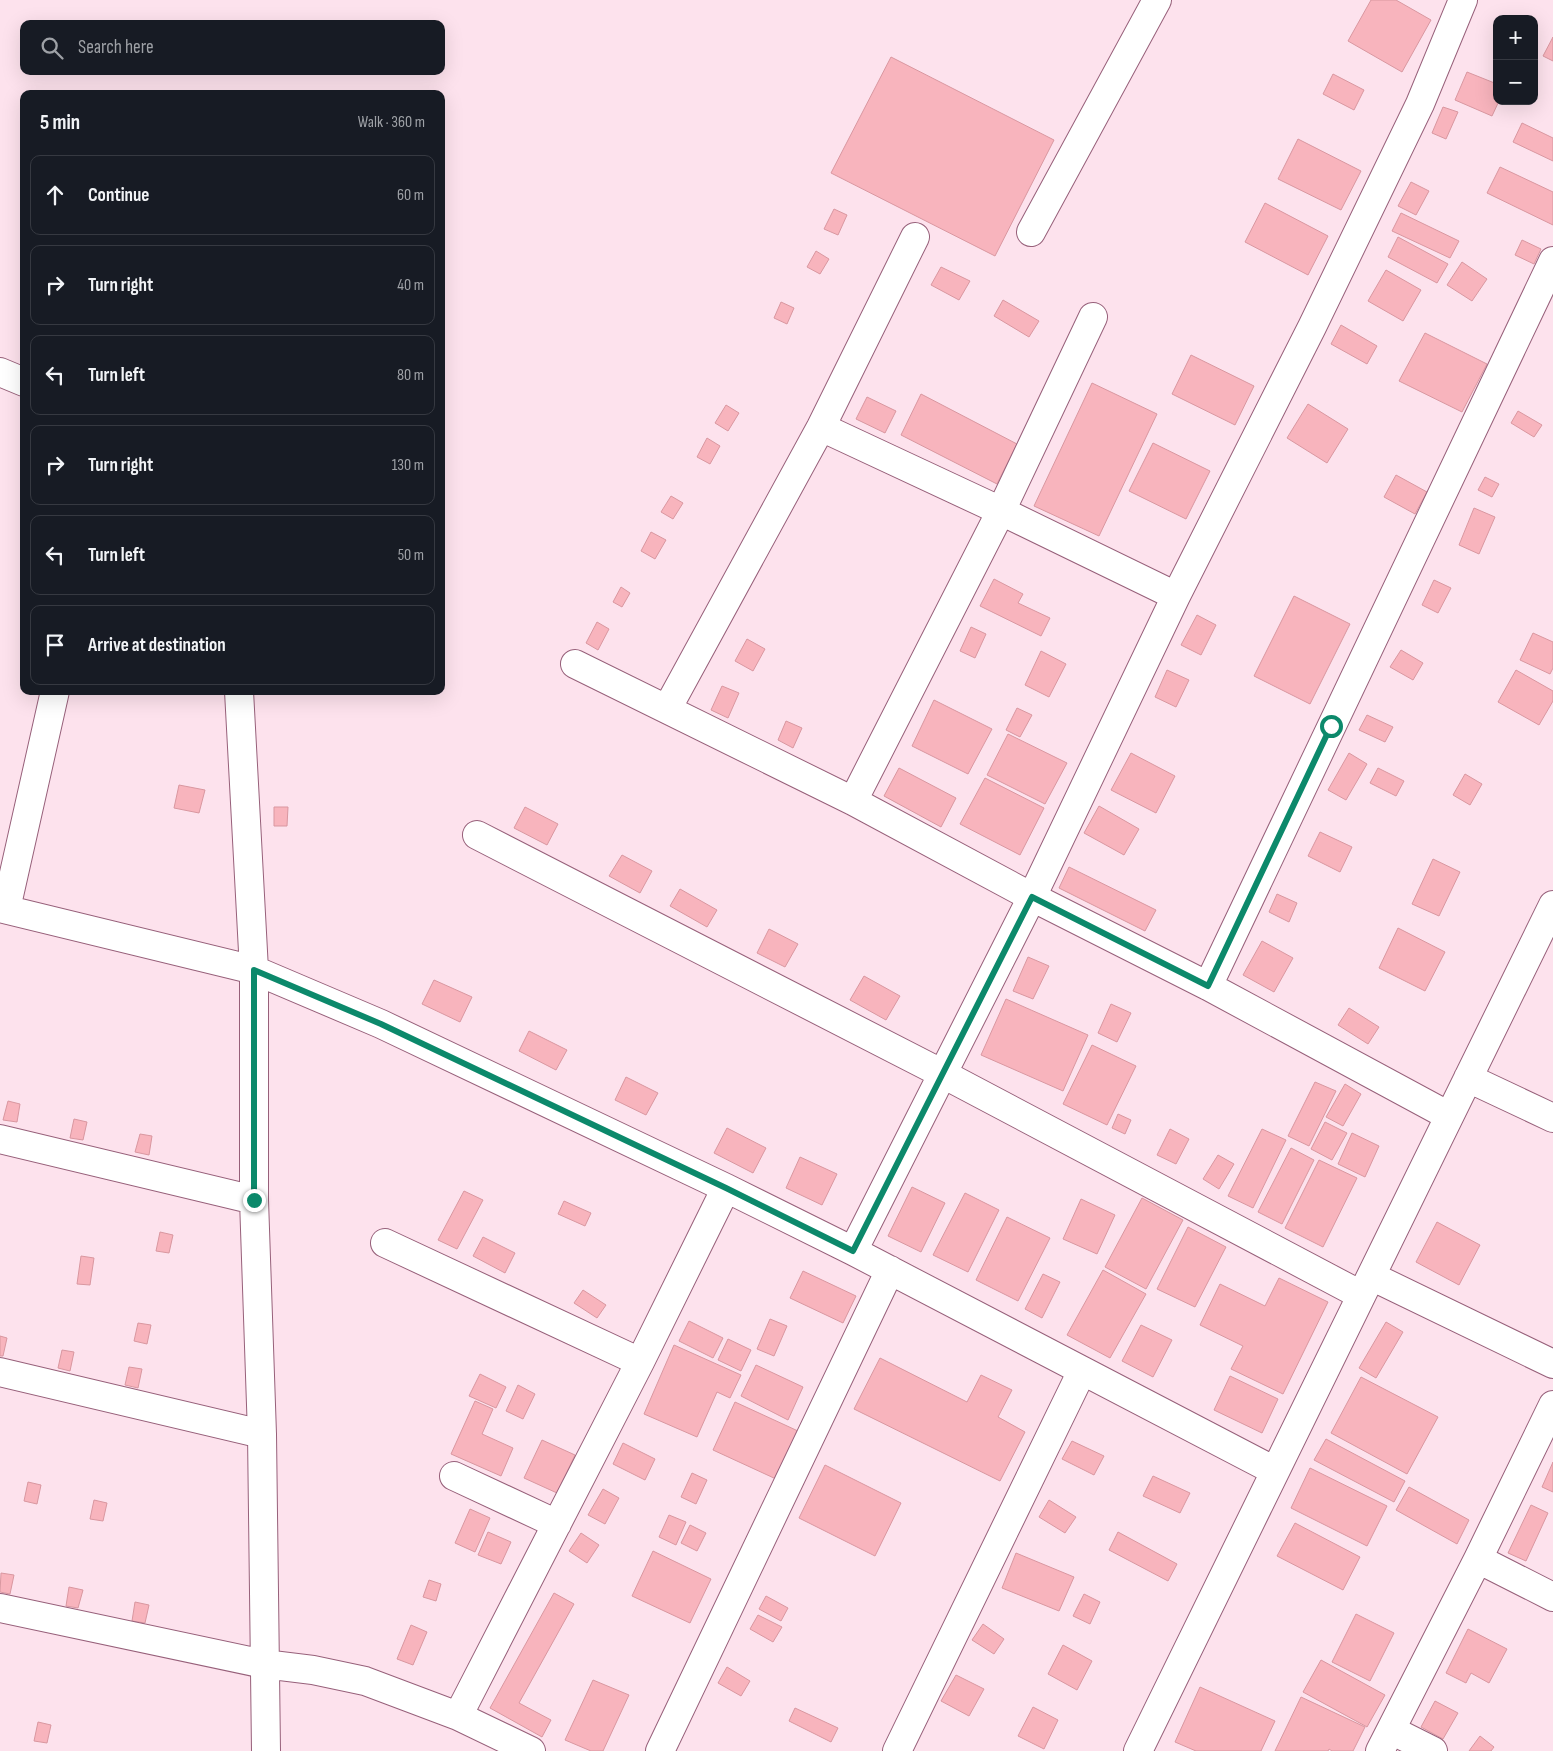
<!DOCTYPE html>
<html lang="en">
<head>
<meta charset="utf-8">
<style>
  :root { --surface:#171b24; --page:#20242c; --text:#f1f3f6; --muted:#9ea1a6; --line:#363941 }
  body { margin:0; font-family:"Sofia Sans Condensed",sans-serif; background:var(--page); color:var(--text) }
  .controls { position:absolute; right:15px; top:15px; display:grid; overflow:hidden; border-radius:10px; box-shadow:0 5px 20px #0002 }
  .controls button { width:45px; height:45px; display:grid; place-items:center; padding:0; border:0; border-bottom:1px solid var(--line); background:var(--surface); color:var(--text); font:25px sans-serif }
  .stop { position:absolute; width:15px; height:15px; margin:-11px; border:4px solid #0c896b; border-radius:50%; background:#fff }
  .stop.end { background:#0c896b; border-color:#fff; box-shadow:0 1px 5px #0008 }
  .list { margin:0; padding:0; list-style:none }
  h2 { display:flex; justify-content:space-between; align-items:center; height:65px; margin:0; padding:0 20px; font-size:21px }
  h2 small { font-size:16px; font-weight:400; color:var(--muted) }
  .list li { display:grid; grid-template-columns:32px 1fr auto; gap:15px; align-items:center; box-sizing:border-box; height:80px; margin:0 10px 10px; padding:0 10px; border:1px solid var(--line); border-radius:10px }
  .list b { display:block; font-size:19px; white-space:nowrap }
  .list em { font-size:16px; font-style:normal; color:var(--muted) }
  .icon { flex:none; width:28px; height:28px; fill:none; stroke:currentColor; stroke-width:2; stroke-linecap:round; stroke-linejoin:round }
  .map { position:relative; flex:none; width:1553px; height:1751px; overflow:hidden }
  .search { position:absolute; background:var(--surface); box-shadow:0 5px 20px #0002; left:20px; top:20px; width:425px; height:55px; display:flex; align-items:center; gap:12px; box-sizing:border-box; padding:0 18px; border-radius:10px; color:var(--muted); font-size:19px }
  .panel { position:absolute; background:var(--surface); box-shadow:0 5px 20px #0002; left:20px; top:90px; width:425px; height:605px; border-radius:10px }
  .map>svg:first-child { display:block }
  .building { fill:#f8b4bd; stroke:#d997a0 }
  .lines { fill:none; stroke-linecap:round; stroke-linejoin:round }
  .street-casing { stroke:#97607a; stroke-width:30 }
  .street { stroke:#fff; stroke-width:28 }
  .route { stroke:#0c896b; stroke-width:6 }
</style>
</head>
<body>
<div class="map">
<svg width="1553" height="1751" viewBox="0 0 1553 1751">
  <rect width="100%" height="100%" fill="#fde2ed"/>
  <path class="building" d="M1371 0H1396L1431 20 1402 72 1348 41Z
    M1553 37V61L1543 56Z
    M891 57 1054 140 995 256 831 173Z
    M1467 72 1497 84V101H1499L1492 116 1455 100Z
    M1333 74 1364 90 1354 110 1323 94Z
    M1443 107 1458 112 1446 139 1432 133Z
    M1522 123 1553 138V161L1513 142Z
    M1298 139 1361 171 1341 210 1278 179Z
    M1500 167 1553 192V225L1487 193Z
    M1411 182 1429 191 1416 215 1398 206Z
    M1265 203 1328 236 1308 275 1245 242Z
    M834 209 847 215 838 235 824 229Z
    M1401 213 1459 241 1450 258 1392 231Z
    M1398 237 1448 264 1437 283 1388 257Z
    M1522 240 1541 249 1534 264 1515 255Z
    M816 251 829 259 820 274 807 267Z
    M1462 262 1487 279 1472 301 1447 285Z
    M941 267 970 281 959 300 931 285Z
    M1386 270 1421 290 1403 321 1368 301Z
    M1003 300 1039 321 1029 337 994 316Z
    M781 302 794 308 787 324 774 318Z
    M1341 325 1377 346 1367 364 1331 344Z
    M1425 333 1487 364 1462 412 1399 381Z
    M1191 355 1254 386 1235 425 1172 394Z
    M1092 383 1157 414 1099 536 1034 506Z
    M921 394 1017 444 997 484 901 435Z
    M867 397 896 411 885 433 856 419Z
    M1308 404 1348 429 1327 463 1287 438Z
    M726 405 739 413 728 431 715 423Z
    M1518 411 1542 425 1534 437 1511 423Z
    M707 438 720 446 710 464 697 457Z
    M1153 443 1210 471 1186 519 1129 491Z
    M1396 475 1427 492 1415 514 1384 497Z
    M1485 477 1499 484 1492 497 1478 490Z
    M671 496 683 503 673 519 661 512Z
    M1474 508 1495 517 1479 554 1459 545Z
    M651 532 666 540 655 559 641 551Z
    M994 579 1023 594 1018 603 1050 618 1041 636 980 606Z
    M1434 580 1451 588 1438 613 1422 605Z
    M621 587 630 593 622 607 613 602Z
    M1294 596 1350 624 1310 704 1254 676Z
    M1197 615 1216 625 1201 655 1181 645Z
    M597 622 609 629 598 650 586 643Z
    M971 627 986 634 975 658 960 651Z
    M1533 633 1553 642V668L1550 674 1520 660Z
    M747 639 765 649 753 671 735 661Z
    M1401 650 1423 663 1413 680 1390 667Z
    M1041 651 1066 664 1049 697 1025 685Z
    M1167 670 1189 680 1176 707 1155 697Z
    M1516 670 1553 691V701L1539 725 1498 702Z
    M722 686 739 693 728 718 711 710Z
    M934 700 992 729 968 774 912 746Z
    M1017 708 1032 715 1020 737 1006 730Z
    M1367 715 1393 727 1385 742 1359 730Z
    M786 721 802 728 793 748 778 740Z
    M1008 734 1067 763 1045 804 987 775Z
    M1131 753 1175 776 1156 813 1111 790Z
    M1349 753 1367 764 1346 800 1328 790Z
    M899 768 956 798 941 827 884 796Z
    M1378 768 1404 781 1396 796 1370 783Z
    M1465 774 1482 784 1470 805 1453 795Z
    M985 778 1044 808 1020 855 960 824Z
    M179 785 205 790 199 813 174 808Z
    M1099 806 1139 829 1124 855 1084 833Z
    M274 807H288L287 826H274Z
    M525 807 558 824 547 845 514 828Z
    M1320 832 1352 847 1340 872 1308 856Z
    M622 855 652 871 640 893 609 876Z
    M1433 859 1460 872 1439 916 1412 904Z
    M1069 867 1156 910 1145 931 1059 888Z
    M680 889 717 910 707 927 670 906Z
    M1277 894 1297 903 1289 922 1269 912Z
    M1398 928 1445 952 1425 991 1379 968Z
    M769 929 798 944 785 967 757 953Z
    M1262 941 1293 958 1274 992 1243 975Z
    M1028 957 1049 966 1033 999 1013 991Z
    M864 976 900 996 886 1020 850 1000Z
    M434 980 472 997 460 1022 422 1004Z
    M1006 999 1088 1035 1063 1091 981 1055Z
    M1111 1004 1131 1013 1117 1042 1098 1033Z
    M1349 1008 1379 1027 1368 1044 1338 1025Z
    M529 1031 567 1050 556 1070 519 1051Z
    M1092 1045 1136 1066 1107 1125 1063 1104Z
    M626 1077 658 1093 646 1115 615 1100Z
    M1315 1082 1336 1091 1309 1146 1288 1136Z
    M1345 1084 1361 1094 1343 1126 1326 1117Z
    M8 1101 20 1104 17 1122 3 1120Z
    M1118 1114 1131 1120 1125 1134 1112 1128Z
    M74 1119 87 1122 83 1140 70 1138Z
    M1325 1122 1347 1133 1332 1160 1311 1149Z
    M727 1128 766 1148 753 1173 714 1153Z
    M1170 1129 1189 1139 1176 1164 1157 1155Z
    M1262 1129 1286 1140 1253 1208 1228 1196Z
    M1352 1133 1379 1146 1365 1177 1338 1164Z
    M140 1134 152 1136 149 1155 135 1152Z
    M1291 1148 1314 1160 1282 1224 1258 1212Z
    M1218 1155 1234 1164 1219 1189 1203 1179Z
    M800 1157 837 1174 822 1205 786 1188Z
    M1319 1160 1357 1178 1323 1247 1285 1228Z
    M912 1187 945 1203 921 1252 888 1236Z
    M464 1191 483 1200 457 1249 438 1240Z
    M965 1193 999 1210 968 1272 933 1255Z
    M1142 1198 1183 1220 1146 1289 1105 1267Z
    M1081 1199 1115 1215 1097 1254 1063 1239Z
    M564 1201 591 1213 585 1226 558 1214Z
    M1007 1217 1050 1238 1018 1301 976 1280Z
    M1437 1222 1480 1245 1459 1285 1416 1262Z
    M1188 1227 1226 1247 1195 1307 1157 1289Z
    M160 1232 173 1235 169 1253 156 1251Z
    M483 1237 515 1253 505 1273 473 1256Z
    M81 1256 94 1258 90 1285 77 1284Z
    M1103 1270 1146 1294 1110 1358 1067 1335Z
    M803 1271 856 1296 843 1323 790 1298Z
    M1043 1274 1060 1282 1042 1318 1025 1309Z
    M1279 1278 1328 1302 1283 1394 1231 1369 1243 1346 1200 1325 1220 1284 1265 1306Z
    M583 1290 606 1305 597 1318 574 1303Z
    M770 1319 787 1326 774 1356 757 1349Z
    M689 1321 723 1338 713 1358 679 1341Z
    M1386 1322 1403 1332 1376 1378 1359 1368Z
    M138 1323 151 1325 147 1344 134 1341Z
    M1141 1325 1172 1340 1153 1377 1122 1361Z
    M0 1336 7 1338 3 1356H0Z
    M728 1339 751 1350 741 1371 718 1360Z
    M674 1345 741 1375 730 1398 717 1392 697 1437 644 1414Z
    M62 1350 74 1352 70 1371 58 1368Z
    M880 1358 967 1402 981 1375 1012 1390 998 1417 1025 1432 1000 1481 854 1409Z
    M756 1365 803 1387 788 1420 741 1396Z
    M129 1367 142 1369 138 1388 125 1385Z
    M480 1374 506 1387 496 1408 469 1396Z
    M1230 1376 1278 1399 1262 1433 1214 1410Z
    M1361 1377 1438 1417 1407 1474 1331 1433Z
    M518 1385 535 1394 523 1419 506 1411Z
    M475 1401 493 1409 482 1434 513 1448 501 1476 451 1454Z
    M735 1402 798 1431 776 1479 713 1450Z
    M1326 1439 1405 1481 1394 1502 1314 1460Z
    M542 1440 575 1455 557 1493 524 1478Z
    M1072 1441 1104 1456 1094 1475 1062 1459Z
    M623 1443 655 1459 645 1480 613 1464Z
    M1553 1462V1492L1542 1487Z
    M825 1465 901 1503 875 1556 799 1518Z
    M1310 1468 1387 1506 1367 1546 1291 1508Z
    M692 1473 707 1480 696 1504 681 1497Z
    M1153 1476 1190 1493 1180 1513 1143 1496Z
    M28 1482 41 1485 37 1504 24 1501Z
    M1409 1487 1469 1520 1457 1544 1396 1510Z
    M603 1489 619 1498 605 1524 588 1515Z
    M94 1500 107 1503 103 1521 90 1519Z
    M1049 1500 1076 1517 1065 1533 1039 1517Z
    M1531 1505 1548 1513 1526 1561 1508 1553Z
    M470 1509 490 1518 475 1552 455 1543Z
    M669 1515 686 1522 676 1545 659 1537Z
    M1295 1523 1360 1557 1343 1590 1277 1556Z
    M690 1525 706 1533 697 1551 681 1543Z
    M488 1532 511 1542 501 1564 478 1555Z
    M1118 1532 1177 1564 1168 1581 1109 1550Z
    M581 1533 599 1545 587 1563 569 1551Z
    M653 1551 711 1579 690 1623 632 1596Z
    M1016 1553 1074 1577 1059 1611 1002 1588Z
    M1 1573 14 1575 10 1594 0 1592Z
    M429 1580 441 1584 436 1601 423 1597Z
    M69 1587 83 1590 78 1608 66 1606Z
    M554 1593 574 1604 519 1703 551 1720 542 1737 490 1708Z
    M1084 1594 1100 1602 1090 1624 1073 1616Z
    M766 1596 788 1608 781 1621 759 1609Z
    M135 1602 149 1605 145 1623 132 1621Z
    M1356 1614 1394 1633 1370 1681 1332 1662Z
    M758 1615 782 1627 773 1642 750 1629Z
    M983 1624 1004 1639 994 1654 972 1640Z
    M411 1625 427 1632 413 1665 397 1659Z
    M1468 1629 1507 1649 1489 1683 1471 1673 1466 1683 1446 1673Z
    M1063 1645 1092 1661 1077 1690 1048 1674Z
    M1321 1660 1385 1695 1367 1727 1303 1692Z
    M727 1667 750 1681 741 1696 718 1683Z
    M956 1675 984 1689 969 1716 941 1701Z
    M593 1680 629 1695 603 1751H591L565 1740Z
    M1200 1687 1275 1721 1261 1751H1196L1175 1742Z
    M1301 1697 1365 1727 1353 1751H1332L1329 1749 1328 1751H1275Z
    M1435 1701 1458 1713 1443 1739 1421 1727Z
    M1033 1707 1058 1720 1044 1749 1018 1736Z
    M795 1708 838 1728 831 1742 789 1721Z
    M38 1722 51 1725 47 1743 34 1741Z
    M1480 1736 1494 1747 1491 1751H1469Z"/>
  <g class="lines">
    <g class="street-casing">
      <path id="street" d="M1031 232 1157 0
        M0 372 24 382
        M821 427 1001 511 1176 596
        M575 664 853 801 1032 897 1208 986 1449 1116
        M239 691 254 970V1200L262 1434 266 1751
        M667 709 821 427 915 237
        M853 801 1001 511 1093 317
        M477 835 943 1074 1361 1295
        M0 908 254 970 381 1024 726 1188 853 1251 1275 1471
        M6 909 55 691
        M1208 986 1553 261
        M1468 1078 1553 1118
        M0 1139 254 1200
        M385 1243 640 1362
        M853 1251 1032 897 1176 596 1312 327 1420 104 1463 0
        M1371 1276 1553 1364
        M0 1372 262 1434
        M454 1476 557 1524
        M1478 1559 1553 1597
        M0 1608 264 1664 313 1670 365 1681 458 1716
        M1391 1730 1433 1751
        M531 1751 458 1716 640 1362 726 1188
        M660 1751 890 1270
        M897 1751 1082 1371
        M1138 1751 1553 905
        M1380 1751 1478 1559 1553 1405"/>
    </g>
    <use href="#street" class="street"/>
  </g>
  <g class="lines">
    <path class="route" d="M254 1200V970L381 1024 726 1188 853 1251 1032 897 1208 986 1331 726"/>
  </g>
</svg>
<div class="controls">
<button>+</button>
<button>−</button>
</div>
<div class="stop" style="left:1331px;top:726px"></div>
<div class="stop end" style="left:254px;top:1200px"></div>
<div class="search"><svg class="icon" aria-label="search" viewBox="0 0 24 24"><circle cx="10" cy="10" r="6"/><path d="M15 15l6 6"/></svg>Search here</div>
<section class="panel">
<h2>5 min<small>Walk · 360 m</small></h2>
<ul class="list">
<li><svg class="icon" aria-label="ahead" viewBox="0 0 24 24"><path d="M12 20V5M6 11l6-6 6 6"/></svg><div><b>Continue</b></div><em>60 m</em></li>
<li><svg class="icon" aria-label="right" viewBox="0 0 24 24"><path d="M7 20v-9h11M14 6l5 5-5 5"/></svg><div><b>Turn right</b></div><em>40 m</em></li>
<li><svg class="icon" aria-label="left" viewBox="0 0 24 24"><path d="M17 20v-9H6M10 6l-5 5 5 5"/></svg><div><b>Turn left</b></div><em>80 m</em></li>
<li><svg class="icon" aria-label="right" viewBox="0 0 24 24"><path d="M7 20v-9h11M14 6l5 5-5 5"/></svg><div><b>Turn right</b></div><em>130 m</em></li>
<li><svg class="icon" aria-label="left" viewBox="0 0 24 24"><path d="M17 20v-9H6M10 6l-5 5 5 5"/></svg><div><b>Turn left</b></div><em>50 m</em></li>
<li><svg class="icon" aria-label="arrive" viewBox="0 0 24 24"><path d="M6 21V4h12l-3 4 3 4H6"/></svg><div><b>Arrive at destination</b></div></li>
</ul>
</section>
</div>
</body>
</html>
